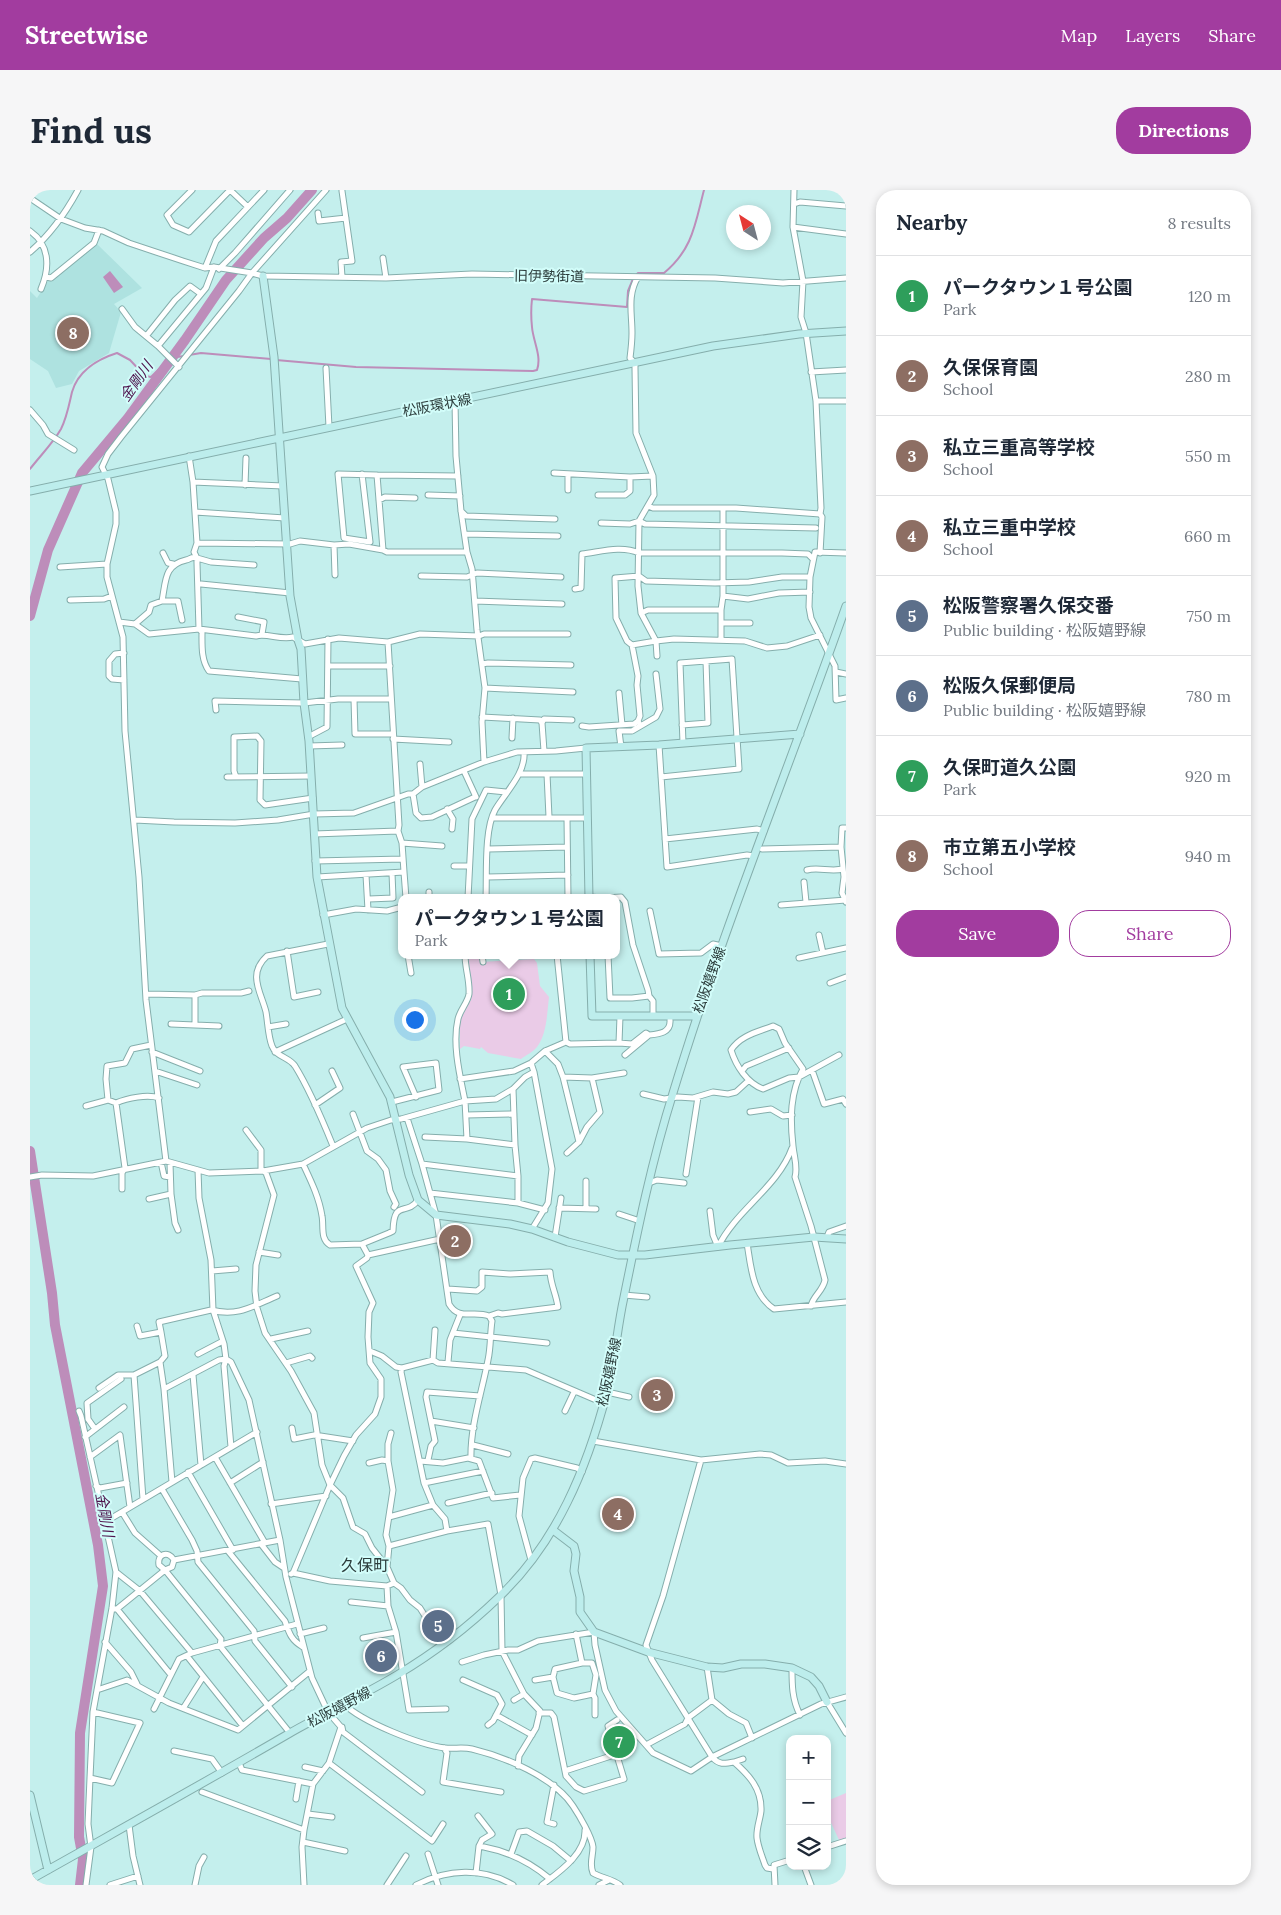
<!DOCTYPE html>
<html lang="en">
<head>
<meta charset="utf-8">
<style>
  :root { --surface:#fff; --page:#f6f6f7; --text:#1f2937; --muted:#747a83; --line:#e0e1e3; --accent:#a23c9f }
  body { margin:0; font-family:Lora,"Noto Sans JP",serif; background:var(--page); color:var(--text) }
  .controls { position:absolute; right:15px; bottom:15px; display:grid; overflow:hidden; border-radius:10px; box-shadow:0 2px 8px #0003 }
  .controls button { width:45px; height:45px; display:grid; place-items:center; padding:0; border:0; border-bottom:1px solid var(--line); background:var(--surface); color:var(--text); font:25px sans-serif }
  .compass { position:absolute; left:696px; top:15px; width:45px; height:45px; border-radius:50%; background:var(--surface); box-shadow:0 2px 8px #0003; rotate:324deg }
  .you { position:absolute; left:384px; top:829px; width:18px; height:18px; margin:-12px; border:4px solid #fff; border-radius:50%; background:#1a73e8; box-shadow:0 0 0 8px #1a73e833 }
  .badge { display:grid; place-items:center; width:32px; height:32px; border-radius:50%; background:var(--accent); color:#fff; font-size:16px; font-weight:700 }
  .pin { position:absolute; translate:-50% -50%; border:2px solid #fff; box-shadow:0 1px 5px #0006 }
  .popup { position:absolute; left:368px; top:704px; width:222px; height:65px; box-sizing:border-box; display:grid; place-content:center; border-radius:10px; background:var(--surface); filter:drop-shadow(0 1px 4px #0005); font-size:16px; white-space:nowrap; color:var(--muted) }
  .popup b { font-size:19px; color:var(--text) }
  .popup::after { content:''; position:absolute; left:50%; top:100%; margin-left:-10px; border:10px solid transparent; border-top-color:var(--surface) }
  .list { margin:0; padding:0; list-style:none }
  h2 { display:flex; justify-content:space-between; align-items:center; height:65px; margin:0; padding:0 20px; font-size:21px }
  h2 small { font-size:16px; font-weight:400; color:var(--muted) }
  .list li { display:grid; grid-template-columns:32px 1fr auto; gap:15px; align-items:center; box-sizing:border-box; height:80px; padding:0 20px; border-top:1px solid var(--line) }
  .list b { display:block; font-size:19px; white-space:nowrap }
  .list p { margin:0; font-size:16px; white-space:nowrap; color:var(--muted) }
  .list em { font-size:16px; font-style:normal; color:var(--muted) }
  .actions { display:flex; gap:10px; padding:15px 20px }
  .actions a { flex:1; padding:11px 0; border:1px solid var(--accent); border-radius:20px; text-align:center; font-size:18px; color:var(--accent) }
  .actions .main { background:var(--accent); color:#fff }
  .icon { flex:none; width:28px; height:28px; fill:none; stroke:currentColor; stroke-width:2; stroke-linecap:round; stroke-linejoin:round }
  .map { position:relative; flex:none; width:816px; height:1695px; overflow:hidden; border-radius:20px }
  header { display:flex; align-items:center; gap:30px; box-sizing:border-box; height:70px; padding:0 25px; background:var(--accent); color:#fff }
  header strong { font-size:24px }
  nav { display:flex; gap:28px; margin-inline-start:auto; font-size:18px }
  .intro { display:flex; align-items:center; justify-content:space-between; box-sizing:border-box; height:120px; padding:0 30px }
  h1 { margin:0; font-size:35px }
  .button { padding:12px 22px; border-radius:20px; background:var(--accent); color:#fff; font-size:18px; font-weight:700 }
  main { display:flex; gap:30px; padding:0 30px }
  aside { flex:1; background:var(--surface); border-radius:20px; box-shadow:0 2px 8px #0003 }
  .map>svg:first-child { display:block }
  .built { fill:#aee2e0 }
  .green { fill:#eacbe7 }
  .water { fill:#bd8dba }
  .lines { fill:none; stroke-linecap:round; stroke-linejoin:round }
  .stream { stroke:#bd8dba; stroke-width:2 }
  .river { stroke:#bd8dba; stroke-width:10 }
  .street-casing { stroke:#85aeac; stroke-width:7 }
  .secondary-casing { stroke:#85aeac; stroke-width:9 }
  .street { stroke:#fff; stroke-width:5 }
  .secondary { stroke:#bdedec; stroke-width:7 }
  .labels { text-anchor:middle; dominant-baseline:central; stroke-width:4; stroke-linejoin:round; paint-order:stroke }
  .street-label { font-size:14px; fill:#2c3d3c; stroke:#d2fdfa }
  .water-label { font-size:15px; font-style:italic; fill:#4f154e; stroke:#d2fdfa }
  .quarter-label { font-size:16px; fill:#2c3d3c; stroke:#d2fdfa }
</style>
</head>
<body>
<header>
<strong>Streetwise</strong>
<nav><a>Map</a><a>Layers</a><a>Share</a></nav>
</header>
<div class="intro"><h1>Find us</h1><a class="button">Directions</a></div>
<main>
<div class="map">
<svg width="816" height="1695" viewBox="0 0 816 1695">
  <rect width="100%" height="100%" fill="#c4efed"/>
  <path class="built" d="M67 54 112 98 84 114 91 122 79 163 49 181 42 194 26 198 18 181 0 169V101L7 108 18 91Z"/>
  <path class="green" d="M438 765H450L451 772 504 769 507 773 510 796 519 807C517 823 517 844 507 857 503 862 496 865 491 869L458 863 451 857 450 859 434 856 430 859V832L432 821 441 810V792Z
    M816 1603V1648L809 1650 797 1624V1611Z"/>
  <path class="water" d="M80 81 93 97 84 103 73 87Z"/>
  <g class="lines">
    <path class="stream" d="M606 85 608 83H634C663 59 665 34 674 0
      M159 165 171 163 241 169
      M246 170 326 177 503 181 507 180C512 166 503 151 502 137 501 128 501 118 502 109L597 117 598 101 603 89
      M0 279C10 266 23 253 31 239 37 227 39 215 42 202 48 181 68 169 87 163L100 170 115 186 121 187 140 168 154 166"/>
    <path class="river" d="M0 426 18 360 52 283 98 228 155 150 196 90 234 48 257 28 282 0
      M0 961 22 1103 25 1135 68 1355 73 1396 50 1543 49 1647 53 1669 50 1695"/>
    <g class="street-casing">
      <path id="street" d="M162 0 137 25 143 35 159 42 200 0 218 17
        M764 0 763 37 773 91 771 127 776 143 786 211 791 318 790 324 792 327 790 363
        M0 8 31 29 55 38 73 41 99 53 153 71 175 78 184 77 222 83 233 86 356 88 442 84 685 88 753 93 816 88
        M764 14 770 12 816 16
        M288 23 289 31 316 28
        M763 37 816 44
        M0 41C20 55 20 78 11 99
        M0 62C21 44 35 24 48 0
        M353 68 356 88
        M175 78 186 51 234 0
        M189 79 205 63 260 0
        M16 87 21 88 64 53 69 40
        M312 87 311 72 322 71 312 1
        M608 87C597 105 602 123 602 143 602 151 601 160 600 168L605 173V178L606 243 623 286 624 305 609 331 608 396 611 423 626 451 644 449 715 451 737 458 757 456 790 445
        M92 119 105 137 128 156 176 98 184 77
        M117 145 145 110 160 96 171 104
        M128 156 149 177
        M296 178 299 237
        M781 182 816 180
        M425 211 426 266 431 321 437 362 442 379 447 440 455 498 452 532 454 572
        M786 211H816
        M0 220 13 235 18 244 44 260
        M159 266 163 292 167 353 164 362 167 368 181 372 224 375
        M524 283 600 287 623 286
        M332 284 340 352 314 348 308 284 347 285
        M538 284V300
        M163 292 253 296
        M215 295 216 268
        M398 305 430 306
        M568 305H595L600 301V287
        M349 310 355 307 385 308
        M618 316 623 318H706L790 324
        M431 321 436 326 525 329
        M165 322 255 328
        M571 333 600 334 609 331 615 334 786 338
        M436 344 528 346
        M167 353 260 354 270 351 304 355 319 354 353 360 357 362H437
        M304 355 305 385
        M353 360 347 285 428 286
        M133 363 138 373 143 374
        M816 363 785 362 780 387 779 417 781 428 805 476 806 510 816 508
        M30 377 77 374
        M391 386 437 387 447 383 531 387
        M171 394 260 403
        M545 399 551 398 552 364C570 362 591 355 609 363H752L778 364 782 368
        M693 406 718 409 749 403 780 402
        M40 410 74 409 82 406
        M445 411 532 414
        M691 420 693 406V318
        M611 423 618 420H691V450
        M208 427 234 432 232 444
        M152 430 148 411H132C136 391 134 375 156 370 161 369 161 366 167 368V373L169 439 172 442C172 455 171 470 179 481L272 489
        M89 432 105 434 119 444 169 439 226 446C237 443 250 450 263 447L275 454 309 448 358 452 390 444 449 446 454 444H538
        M691 433H720
        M105 434 119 422 121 415 132 411
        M602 455 626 451 627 466
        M94 463 85 464 79 471V486L82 489 94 490
        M452 474 458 473 541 475
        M298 476H360
        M806 482 816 484
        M455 498 543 502
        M589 503 592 535
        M324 509 325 544H363
        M186 520 185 511 274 513 308 509H360
        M452 527 510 530 512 533 514 561
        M608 531 610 526 607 495 608 486 602 455 597 451 586 428 585 388 609 386 616 391 685 393 719 392 752 387H780
        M512 533 514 529 542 530
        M652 535 678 533 676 471
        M552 536 559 537 604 534 608 531 609 533
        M278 547 297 537 298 449
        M482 548 483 528
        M363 549 419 552
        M629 555 637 677 717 665 724 666
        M279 556 312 555
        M591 557 589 541H602L626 527 630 519 626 484
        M390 574 392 597
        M434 581 446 607
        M489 584H557
        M517 584 519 627
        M197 587 281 586
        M206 587 204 581V547L227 546 231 551 230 610 235 615 283 608
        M631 587 709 579 702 469 650 473 653 553
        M383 604 386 623 391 628 402 627 445 607
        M417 619 423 629 422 639
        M462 628H556
        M537 628 538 708
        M105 630 144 632 205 633 248 630 284 624 324 623 378 604H383L392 597 454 572 487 562 526 561 556 558
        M284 644 368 641
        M635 649 727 639 734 641
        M372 653 412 656
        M811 657 812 638H816
        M458 659 537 657
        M732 659 811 657 814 687 812 703 816 712
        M285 671 373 669
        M424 676H439
        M777 680C788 677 801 682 813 679
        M374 682 376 708
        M336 685 338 720
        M287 687 374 682 372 653 368 641 369 635 358 452
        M457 687 538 685
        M774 692 776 712
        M559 707 574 708
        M399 708V702
        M438 708 442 629 456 600 476 602
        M456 708C457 684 454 640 465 620 475 603 496 583 494 562
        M576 708 591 707 595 712 603 755 618 800 619 806
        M339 709 363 708 362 683
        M751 715 816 710
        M620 721 629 764 671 763 683 754 692 756
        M293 725 326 719 357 721 372 717
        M789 745 793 763
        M298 754 237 766C217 784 231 802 236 822 238 833 238 846 242 856 246 867 259 867 265 876 280 900 292 929 303 956
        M257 761 264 807 288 802
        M378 765 381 783
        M452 765 453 772
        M527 765 536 852
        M578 765 580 808H602L619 806 623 811V825
        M769 768 816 758
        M800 793 816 787
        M117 804 165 805 172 803H211L219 801
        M165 805V835L189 836
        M141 834 165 835
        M238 837 256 834
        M589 853 602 854 616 843 619 845C629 844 641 843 640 830
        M515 861 528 874 533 887 549 952 557 937 570 922 562 888 533 887
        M122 862 170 881
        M245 862 317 829
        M595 865 619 845
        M782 880 794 914 813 909 816 914
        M125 881 167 895
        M712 881 716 876 759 858
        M562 888 594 883
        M430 889 484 881 501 873 515 861 536 852 540 854 589 853 590 826
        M613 904 634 909 648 907 663 908 683 902 698 904 706 902 718 891
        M78 910 76 889 77 876 95 873 102 859 121 855
        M362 912 409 900 406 873 373 877 386 907
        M86 913C97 908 118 904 129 908
        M285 915 310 898 302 881
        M56 916 78 910 86 913 95 978 92 983V999
        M720 922 741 919 753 926 762 925
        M323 924 337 961 348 969 356 980 360 1001 366 1014 364 1017
        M436 925 484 924
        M377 928 392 974
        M216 940 231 960V979L236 983 244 1005 226 1075 225 1101 227 1118 235 1143 261 1181 284 1223 292 1275 300 1295 313 1308 323 1337 335 1344 342 1358 357 1377 364 1393 371 1398 380 1410 390 1418 413 1455
        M395 947 437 949 435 911 466 909 483 899
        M437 949 485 955 483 899 495 887 504 882 501 873
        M537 963 549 952
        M136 971 116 810 109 687 95 541 93 447 77 387V374L86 334V322L78 289 72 277 78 264 91 247 209 101 222 83 296 0
        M131 972 134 986 140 987
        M140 973 141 1004
        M273 974C281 991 289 1007 292 1026 294 1036 290 1049 300 1055L332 1054 359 1043 363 1041C364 1008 376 1027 388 1010
        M168 980 169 1008 181 1070 183 1120 194 1154 196 1169 194 1176 201 1257
        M656 984 668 907
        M488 986V1013
        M0 987 12 985 63 986 136 971 179 983 233 981 273 974 337 938 361 930 371 929 435 911C430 886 422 854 428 829 430 820 438 812 439 804 440 791 435 778 435 765
        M619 993 627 990 654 993
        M400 1003 488 1013 515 1020
        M119 1009 141 1004 145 1033 148 1040
        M529 1018 566 1019
        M556 1018V991
        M680 1021 683 1045 688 1057C706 1020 748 997 762 958
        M589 1024 610 1031
        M502 1039 518 1013 522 979 504 882
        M525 1047 531 1008
        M797 1047 799 1042 816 1036
        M717 1053C721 1077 722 1104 744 1119L816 1112
        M229 1062 248 1065
        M338 1065 410 1049
        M182 1081 206 1079
        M418 1099 447 1101 452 1097V1082L480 1084 520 1082C521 1096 526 1103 528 1117L472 1124 468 1123 459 1126
        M594 1105 617 1107
        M781 1116C783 1106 793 1101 795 1090L781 1036 765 987C768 977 764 967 763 956 760 929 760 902 773 879L755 853 749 839 743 836C728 842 711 845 701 860 706 876 717 893 733 899L759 888 769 887 809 865
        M107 1136 110 1146 131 1142 135 1166 130 1172
        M131 1142 129 1132 181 1120C208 1127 223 1116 247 1106
        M423 1143 517 1153
        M241 1149 278 1141
        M340 1161 352 1166 366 1177 372 1178 403 1170 408 1173 496 1180 573 1213
        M168 1164 193 1151
        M403 1170 405 1140
        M418 1172 420 1150 430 1125
        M256 1173 280 1166 282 1168
        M163 1185 171 1275
        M69 1198 88 1185H104
        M577 1202 599 1207
        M49 1221 51 1226 86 1382 82 1418 63 1522 60 1588
        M535 1221 544 1202
        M401 1231 444 1238
        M262 1238 264 1249 284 1245 323 1251
        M65 1239 58 1229 57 1213 91 1189
        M361 1243 358 1254V1271L363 1300 356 1345 359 1356 417 1341 415 1329 403 1315 394 1293 371 1182 372 1178
        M55 1247 94 1217
        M563 1251 671 1270 730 1264 741 1265 758 1273 795 1271 816 1274
        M443 1255 478 1264
        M60 1267 90 1245 100 1317
        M185 1267 235 1353
        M441 1269C440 1236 452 1202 458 1170 461 1157 460 1144 462 1131L459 1126C443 1120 429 1131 419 1114L406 1025 392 974 488 986 485 955
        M398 1270 401 1256 405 1251 396 1207 397 1202 450 1206
        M671 1270 633 1406 616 1455 622 1470 682 1567C689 1575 694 1574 704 1572 719 1585 732 1599 731 1621 730 1630 726 1639 727 1648 728 1657 732 1666 735 1675L737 1678 743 1679
        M390 1271 413 1273 438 1268 449 1271 463 1308 490 1305
        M339 1273 352 1270 358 1271
        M158 1282 203 1360
        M142 1292 134 1199 189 1170 196 1169 201 1172 219 1210 250 1350 256 1387 282 1488 298 1522 311 1537 299 1573 283 1594 274 1640 272 1657 274 1695
        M200 1293 233 1272
        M394 1293 453 1281
        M66 1296 70 1298 97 1293
        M132 1299 162 1350 167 1361 168 1372 224 1441 225 1451 262 1497
        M113 1309 104 1185 130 1172 134 1199
        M418 1313 462 1303
        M241 1314 296 1306
        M92 1322 105 1343 131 1366
        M359 1327 403 1315
        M75 1332 227 1242
        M417 1341 458 1334 471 1405 472 1461 494 1504 510 1521 506 1538 489 1566 488 1576
        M231 1354 245 1372 254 1378
        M198 1361 255 1431C259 1443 261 1450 273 1457
        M144 1370 250 1350
        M501 1370 489 1326 493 1288 501 1269 505 1268 547 1278 552 1282
        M357 1377 359 1356
        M86 1382 110 1401 162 1463
        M263 1383 300 1295 314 1266 326 1245 345 1224 351 1207V1189L340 1173 338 1147 339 1122 343 1113 326 1076 337 1068 338 1065 332 1054
        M261 1384 263 1383 300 1391 357 1396 364 1393
        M321 1412 358 1416
        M85 1419H87L141 1485
        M87 1419 135 1380 142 1377 144 1370C138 1360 127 1364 129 1375L135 1380 191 1449 190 1456 260 1543
        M366 1442 379 1520 416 1519
        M270 1444 294 1438
        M546 1444 552 1473H562L566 1485 563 1504 565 1508V1525
        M333 1448 366 1442 358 1416 357 1396
        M75 1452 101 1482 107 1494
        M157 1466 213 1536
        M432 1472 454 1465 478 1460H488L508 1451 564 1442 565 1455 575 1500 586 1521 623 1563 661 1581 682 1567 791 1514 816 1507
        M762 1478C762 1495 762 1509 770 1525
        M523 1487 527 1503 544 1508 563 1504
        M433 1490 467 1505 472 1514 463 1531 458 1535
        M505 1490 523 1487 525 1479 552 1473
        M67 1500 97 1490 139 1513 208 1540 280 1481
        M484 1510 494 1504
        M682 1510 699 1524 716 1533 722 1548
        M797 1512 816 1543
        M314 1514C332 1532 390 1555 415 1558 424 1559 433 1557 442 1559 475 1567 524 1587 543 1616 549 1625 562 1647 563 1657 563 1667 559 1674 563 1683 572 1688 582 1689 590 1695
        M154 1517 173 1487
        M124 1519 149 1469 162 1463 267 1434
        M509 1523H521L524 1527 536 1586 546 1597 554 1601 594 1589 578 1536 587 1530
        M466 1525 502 1545
        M312 1537 313 1542 392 1602
        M616 1555 655 1534 658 1528 682 1510 677 1477
        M414 1558 417 1563 413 1592 471 1602
        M144 1561 182 1569 192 1583
        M704 1572 713 1569
        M209 1573 212 1580 283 1594
        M299 1573 402 1651 413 1634
        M275 1577 293 1581
        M535 1581 587 1564
        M172 1602 274 1640
        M266 1609 269 1591
        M278 1624 302 1627
        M448 1626 462 1644 452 1650 449 1656
        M524 1634 517 1632 524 1595
        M99 1635 103 1666 110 1695
        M273 1652 315 1661
        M797 1657 816 1651
        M398 1664 408 1695
        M481 1664 489 1642 497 1641 523 1656 541 1671
        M774 1676 781 1695
        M446 1683 449 1656 454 1657C480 1662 500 1672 520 1689
        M56 1695 61 1657 58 1634 60 1588 82 1593 110 1533 63 1522
        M80 1695 108 1686
        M165 1695 169 1676 174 1667
        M357 1695 376 1666
        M386 1695C417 1679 453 1677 483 1695
        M512 1695C529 1682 556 1664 555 1640
        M569 1695 579 1690
        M745 1695 744 1675 760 1670"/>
    </g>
    <g class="secondary-casing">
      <path id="secondary" d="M233 86 244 167 260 406 268 450 271 459 274 513 279 551 287 687 312 818 360 907 379 985 388 1010 406 1025 480 1034 502 1039 538 1052 588 1065H615L700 1055 784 1047 816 1049
        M0 301 683 156 769 144 816 141
        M559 708 556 558 629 555 770 544
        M560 765 562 826H666
        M523 1340 544 1356 546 1364 544 1381 550 1407V1422L564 1442 618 1462 677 1477 693 1478 711 1474H735L762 1478 781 1487 789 1496 797 1512
        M0 1605 18 1680
        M0 1690C87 1641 174 1593 260 1543 295 1523 332 1506 367 1485 404 1463 438 1437 469 1407 527 1352 557 1278 577 1202 585 1171 587 1138 594 1107 608 1038 622 970 643 903 693 738 759 578 816 416"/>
    </g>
    <use href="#street" class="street"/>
    <use href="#secondary" class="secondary"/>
  </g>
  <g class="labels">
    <g class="street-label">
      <text transform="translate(519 86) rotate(1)">旧伊勢街道</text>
      <text transform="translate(407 215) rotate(-11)">松阪環状線</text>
      <text transform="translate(679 790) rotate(-70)">松阪嬉野線</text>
      <text transform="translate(579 1182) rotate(-78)">松阪嬉野線</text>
      <text transform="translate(309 1517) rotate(-28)">松阪嬉野線</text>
    </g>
    <g class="water-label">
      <text transform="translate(106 191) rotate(-55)">金剛川</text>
      <text transform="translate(75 1325) rotate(80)">金剛川</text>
    </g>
    <g class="quarter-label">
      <text x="335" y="1375">久保町</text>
    </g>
  </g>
</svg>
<div class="controls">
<button>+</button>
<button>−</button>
<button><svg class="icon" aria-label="layers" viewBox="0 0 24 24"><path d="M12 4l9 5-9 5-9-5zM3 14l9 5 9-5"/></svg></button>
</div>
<svg class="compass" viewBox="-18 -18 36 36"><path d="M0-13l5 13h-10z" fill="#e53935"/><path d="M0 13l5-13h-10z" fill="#747a83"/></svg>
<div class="you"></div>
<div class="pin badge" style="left:479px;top:804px;background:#2e9e5b">1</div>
<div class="popup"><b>パークタウン１号公園</b>Park</div>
<div class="pin badge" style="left:425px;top:1051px;background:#8d6e63">2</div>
<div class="pin badge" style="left:627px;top:1205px;background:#8d6e63">3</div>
<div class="pin badge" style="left:588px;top:1324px;background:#8d6e63">4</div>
<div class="pin badge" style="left:408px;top:1436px;background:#5c6f8a">5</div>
<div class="pin badge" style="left:351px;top:1466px;background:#5c6f8a">6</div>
<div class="pin badge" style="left:589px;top:1552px;background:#2e9e5b">7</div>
<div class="pin badge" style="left:43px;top:143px;background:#8d6e63">8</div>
</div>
<aside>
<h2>Nearby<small>8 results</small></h2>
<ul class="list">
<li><span class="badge" style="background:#2e9e5b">1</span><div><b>パークタウン１号公園</b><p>Park</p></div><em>120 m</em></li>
<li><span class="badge" style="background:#8d6e63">2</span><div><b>久保保育園</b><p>School</p></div><em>280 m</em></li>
<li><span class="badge" style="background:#8d6e63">3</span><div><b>私立三重高等学校</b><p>School</p></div><em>550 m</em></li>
<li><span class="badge" style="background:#8d6e63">4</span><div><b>私立三重中学校</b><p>School</p></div><em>660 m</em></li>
<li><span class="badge" style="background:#5c6f8a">5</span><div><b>松阪警察署久保交番</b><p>Public building · 松阪嬉野線</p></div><em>750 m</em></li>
<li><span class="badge" style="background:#5c6f8a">6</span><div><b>松阪久保郵便局</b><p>Public building · 松阪嬉野線</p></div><em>780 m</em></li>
<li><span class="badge" style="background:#2e9e5b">7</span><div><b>久保町道久公園</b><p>Park</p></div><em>920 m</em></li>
<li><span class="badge" style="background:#8d6e63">8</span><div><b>市立第五小学校</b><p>School</p></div><em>940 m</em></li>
</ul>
<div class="actions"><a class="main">Save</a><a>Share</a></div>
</aside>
</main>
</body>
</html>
